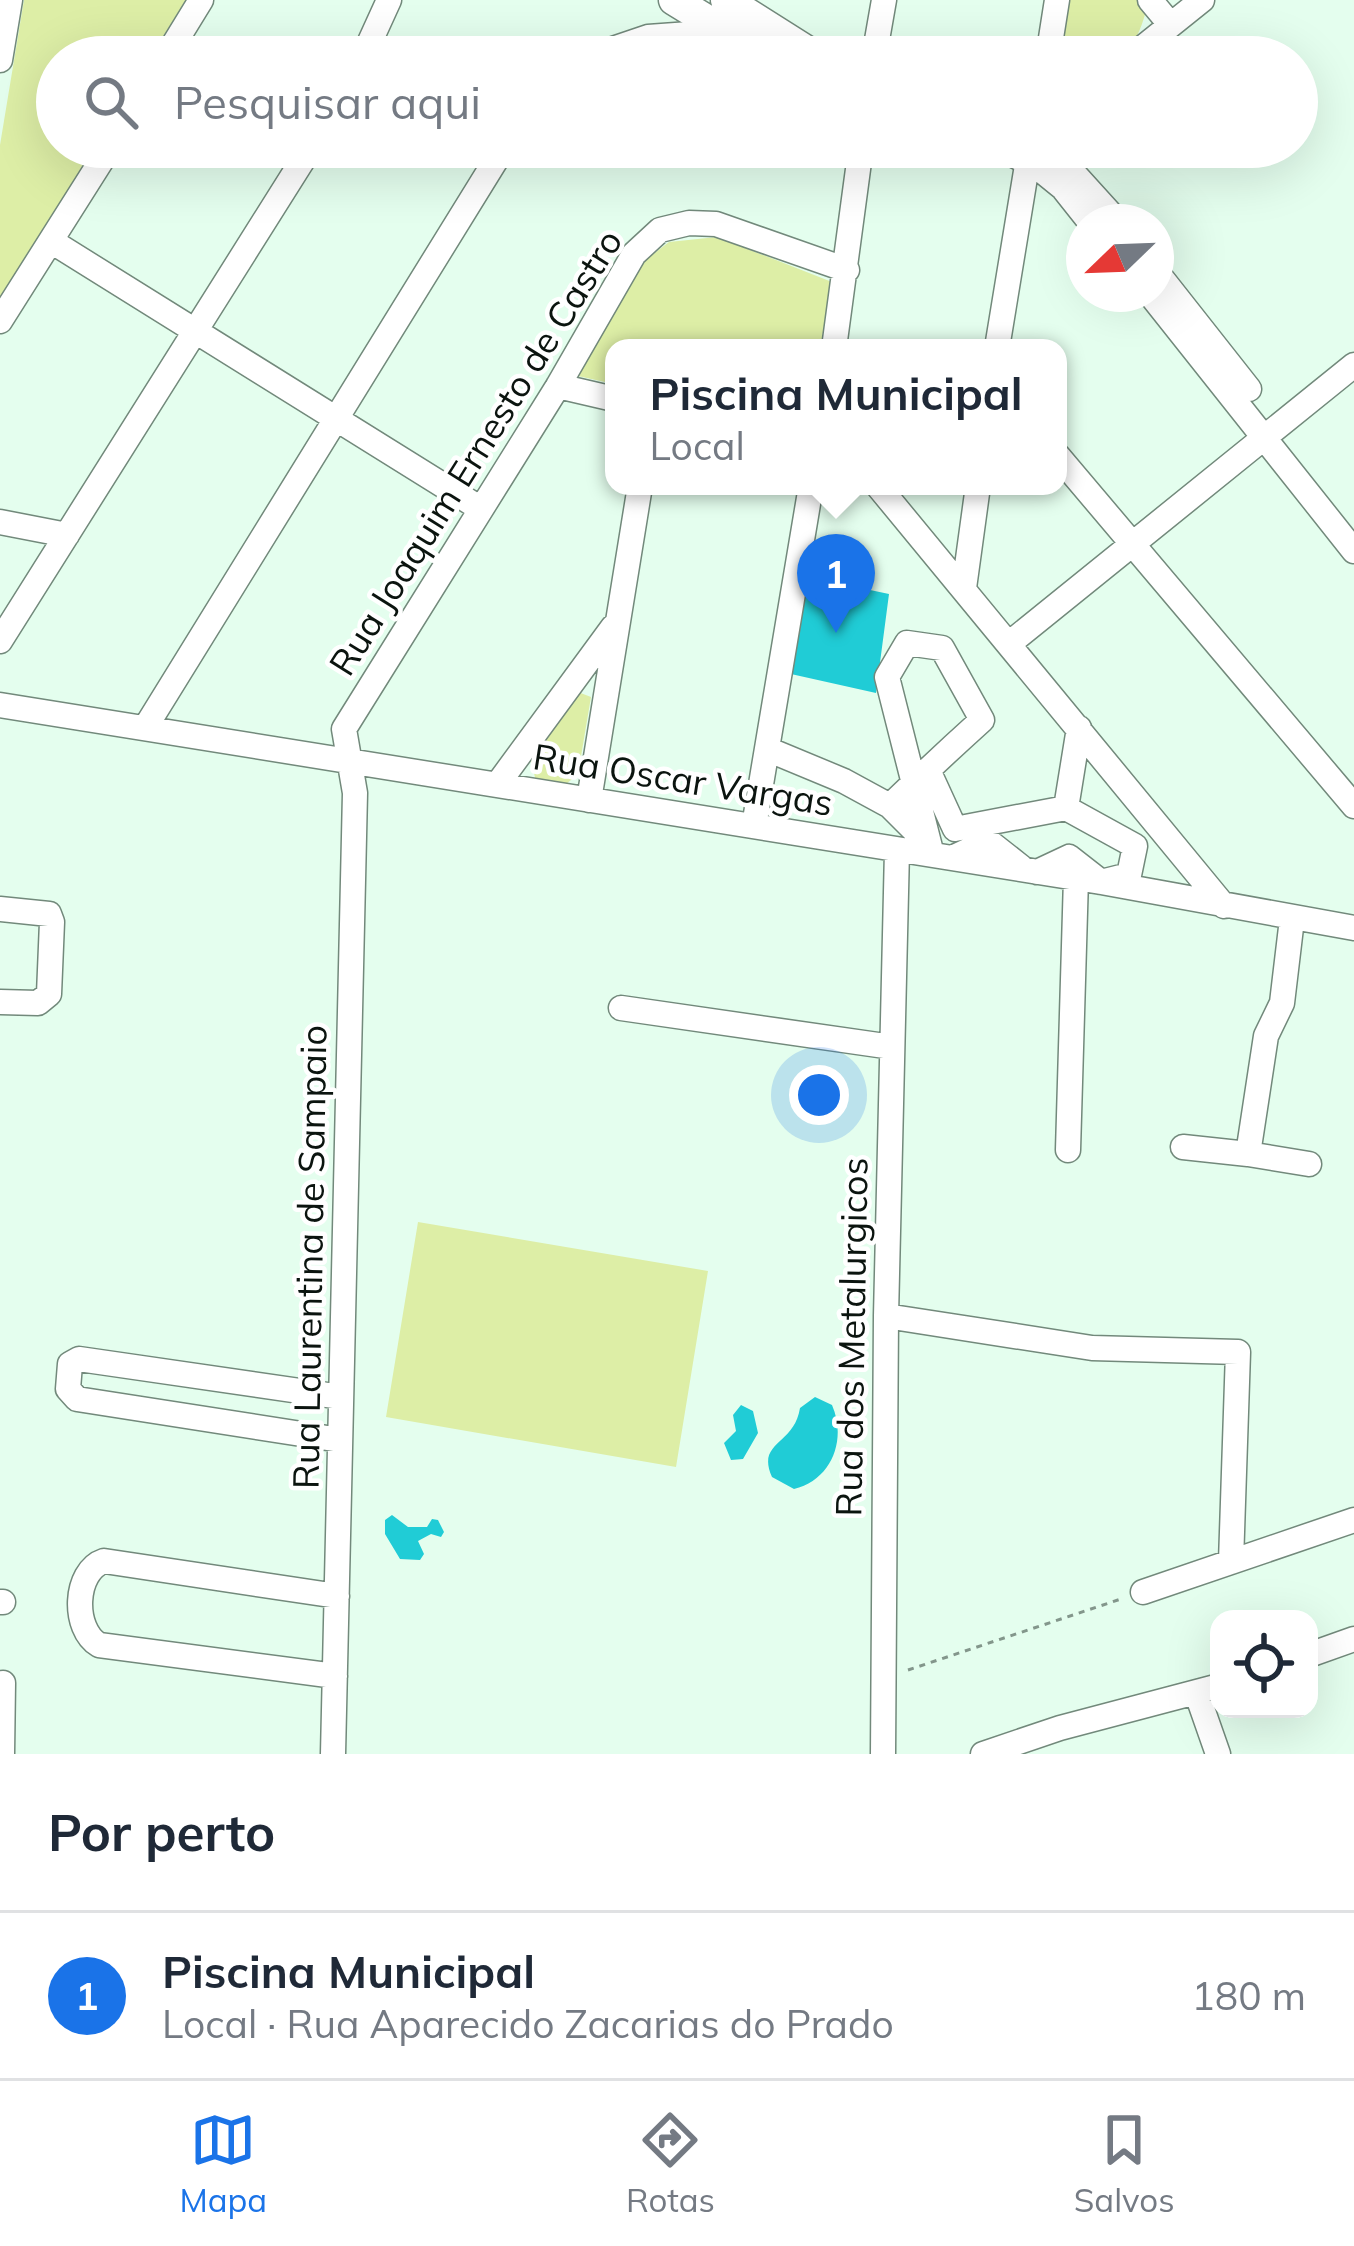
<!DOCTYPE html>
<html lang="pt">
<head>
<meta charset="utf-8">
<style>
  :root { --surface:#fff; --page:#f6f6f7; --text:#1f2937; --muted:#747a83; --line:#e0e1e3; --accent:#1a73e8 }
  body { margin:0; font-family:Mulish,sans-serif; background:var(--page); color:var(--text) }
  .controls { position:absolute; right:36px; bottom:36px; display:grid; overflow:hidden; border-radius:24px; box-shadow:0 12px 48px #0002 }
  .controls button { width:108px; height:108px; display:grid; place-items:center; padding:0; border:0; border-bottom:3px solid var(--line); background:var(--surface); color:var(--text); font:60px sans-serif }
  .compass { position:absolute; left:1066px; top:204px; width:108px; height:108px; border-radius:50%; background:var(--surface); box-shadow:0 12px 48px #0002; rotate:247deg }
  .you { position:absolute; left:819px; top:1095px; width:42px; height:42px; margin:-30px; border:9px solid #fff; border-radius:50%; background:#1a73e8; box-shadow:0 0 0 18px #1a73e833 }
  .badge { display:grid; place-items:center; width:78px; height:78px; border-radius:50%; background:var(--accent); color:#fff; font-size:39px; font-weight:700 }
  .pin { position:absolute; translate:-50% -99px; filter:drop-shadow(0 3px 6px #0008) }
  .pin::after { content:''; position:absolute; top:63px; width:42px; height:36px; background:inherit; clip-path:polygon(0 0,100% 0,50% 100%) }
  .popup { position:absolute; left:605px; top:339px; width:462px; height:156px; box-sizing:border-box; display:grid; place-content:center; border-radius:24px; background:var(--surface); filter:drop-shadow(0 3px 9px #0005); font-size:39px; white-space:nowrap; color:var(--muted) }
  .popup b { font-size:45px; color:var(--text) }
  .popup::after { content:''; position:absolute; left:50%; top:100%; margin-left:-24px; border:24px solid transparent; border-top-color:var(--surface) }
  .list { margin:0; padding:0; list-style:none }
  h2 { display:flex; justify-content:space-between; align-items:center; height:156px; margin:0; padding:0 48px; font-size:51px }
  h2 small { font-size:39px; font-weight:400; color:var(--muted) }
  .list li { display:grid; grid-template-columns:78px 1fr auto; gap:36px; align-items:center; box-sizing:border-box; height:168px; padding:0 48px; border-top:3px solid var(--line) }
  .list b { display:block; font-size:45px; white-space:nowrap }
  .list p { margin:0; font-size:39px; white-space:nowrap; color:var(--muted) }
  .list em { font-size:39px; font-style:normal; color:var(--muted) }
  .icon { flex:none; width:66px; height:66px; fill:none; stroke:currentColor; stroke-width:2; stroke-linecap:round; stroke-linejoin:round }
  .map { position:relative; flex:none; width:1354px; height:1754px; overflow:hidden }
  .search { position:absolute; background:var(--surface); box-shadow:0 12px 48px #0002; left:36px; right:36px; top:36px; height:132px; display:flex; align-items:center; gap:30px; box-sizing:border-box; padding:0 42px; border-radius:66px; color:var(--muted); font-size:45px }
  .sheet { height:324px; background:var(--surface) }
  nav { display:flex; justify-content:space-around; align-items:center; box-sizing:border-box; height:168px; border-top:3px solid var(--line); background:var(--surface); font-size:33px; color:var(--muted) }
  nav a { display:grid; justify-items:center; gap:6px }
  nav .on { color:var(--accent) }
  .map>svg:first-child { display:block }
  .green { fill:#ddeea6 }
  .water { fill:#20ccd6 }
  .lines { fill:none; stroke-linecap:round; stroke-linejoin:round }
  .minor-casing { stroke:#72897b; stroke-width:27 }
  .major-casing { stroke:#72897b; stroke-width:33 }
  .path { stroke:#83968b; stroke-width:3; stroke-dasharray:6 6; stroke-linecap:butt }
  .minor { stroke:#fff; stroke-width:24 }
  .major { stroke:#fff; stroke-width:30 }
  .labels { text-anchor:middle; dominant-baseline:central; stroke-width:9; stroke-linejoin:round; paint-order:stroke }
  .street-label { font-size:36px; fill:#0b140f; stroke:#fff }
</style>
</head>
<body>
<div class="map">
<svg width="1354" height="1754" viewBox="0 0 1354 1754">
  <rect width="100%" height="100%" fill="#e4feee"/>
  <path class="green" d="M24 0H186L150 57H57V147H94L0 302V145Z
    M1067 0H1138L1146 11C1130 70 1109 57 1056 57Z
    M717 237 832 282 820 348H614V384L578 376 643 262 669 242Z
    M578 692 591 697 578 774 565 785 536 781 530 758Z
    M418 1222 708 1271 676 1467 386 1417Z"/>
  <path class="water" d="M799 575 889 594 876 693 782 672Z
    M815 1397 832 1405C847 1439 832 1480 794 1489L772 1477C756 1441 794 1446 800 1408Z
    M741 1405 753 1411 758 1433 743 1459 731 1460 724 1443 736 1431 733 1415Z
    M392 1515 408 1527H427L432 1519 438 1520 444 1532 441 1537 431 1534 418 1541 424 1554 420 1560 400 1559 385 1534V1520Z"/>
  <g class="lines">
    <g class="minor-casing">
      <path id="minor" d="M1150 0 1170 24
        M166 57 201 0
        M363 57 389 0
        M589 57 648 37 731 31
        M874 57 884 0
        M1048 57 1057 0
        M1131 57 1202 0
        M0 60 10 0
        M1050 147 1118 222
        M1026 158 1063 188 1090 222
        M51 241 481 509
        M1156 271 1249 389
        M1150 294 1354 551
        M0 321 110 147
        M834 348 861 147
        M997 348 1030 147
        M558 386 614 399
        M1058 456 1354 806
        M878 486 1224 906
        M0 522 67 535
        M964 588 978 486
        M0 641 311 147
        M1010 643 1354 365
        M0 705 1101 882 1354 928
        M145 728 504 147
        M767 749 844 781 890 806 928 844
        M928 770 955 829 1066 808 1135 846 1129 875 1101 882 1069 857 1037 872
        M497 785 613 627
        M589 800 640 486
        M890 806C920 777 951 748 982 720L942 648 907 643 887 677 930 847
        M1066 808 1079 728
        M754 826 811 486
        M952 858 988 841 1021 867
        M0 909 49 914 52 922 49 994 38 1003 0 1002
        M621 1008 892 1047
        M1183 1147 1248 1154 1266 1036 1282 1003 1292 919
        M1068 1150 1076 878
        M1248 1154 1309 1164
        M886 1316 1092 1348 1238 1352 1231 1562
        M340 1440 77 1399 68 1389 70 1364 79 1359 341 1397
        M1143 1592 1354 1520
        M0 1602H3
        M1309 1655 1354 1639
        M335 1676 99 1645C72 1629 74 1571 104 1561L337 1596
        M1197 1694 1218 1754
        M2 1754 3 1683
        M333 1754 355 793 344 729 558 386 634 254 660 230 689 223 716 224 847 270
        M883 1754 886 1316 897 850
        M983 1754 1060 1728 1219 1686"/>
    </g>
    <g class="major-casing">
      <path id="major" d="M674 0 767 57
        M726 0 816 57
        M1004 147 1026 158"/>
    </g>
    <path class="path" d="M908 1670 1121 1599"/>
    <use href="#minor" class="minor"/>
    <use href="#major" class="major"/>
  </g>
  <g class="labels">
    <g class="street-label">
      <text transform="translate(475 452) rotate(-58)">Rua Joaquim Ernesto de Castro</text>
      <text transform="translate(683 779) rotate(9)">Rua Oscar Vargas</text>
      <text transform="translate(309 1257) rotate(-89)">Rua Laurentina de Sampaio</text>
      <text transform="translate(851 1337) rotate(-89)">Rua dos Metalurgicos</text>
    </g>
  </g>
</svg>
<div class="controls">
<button><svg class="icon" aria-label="locate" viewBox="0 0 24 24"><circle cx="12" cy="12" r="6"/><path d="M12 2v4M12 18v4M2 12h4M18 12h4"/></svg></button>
</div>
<svg class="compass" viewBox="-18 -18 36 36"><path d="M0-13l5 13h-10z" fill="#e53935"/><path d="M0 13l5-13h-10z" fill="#747a83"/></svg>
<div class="you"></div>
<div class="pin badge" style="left:836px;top:633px">1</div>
<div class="popup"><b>Piscina Municipal</b>Local</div>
<div class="search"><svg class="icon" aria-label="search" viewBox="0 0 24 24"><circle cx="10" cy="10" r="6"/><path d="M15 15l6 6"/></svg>Pesquisar aqui</div>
</div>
<section class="sheet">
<h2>Por perto<small></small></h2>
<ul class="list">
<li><span class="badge">1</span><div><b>Piscina Municipal</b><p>Local · Rua Aparecido Zacarias do Prado</p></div><em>180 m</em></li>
</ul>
</section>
<nav>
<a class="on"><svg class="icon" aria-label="map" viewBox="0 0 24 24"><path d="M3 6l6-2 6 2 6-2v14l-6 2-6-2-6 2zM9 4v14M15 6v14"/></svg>Mapa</a>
<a><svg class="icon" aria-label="directions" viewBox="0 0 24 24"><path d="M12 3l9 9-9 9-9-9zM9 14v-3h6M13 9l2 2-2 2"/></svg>Rotas</a>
<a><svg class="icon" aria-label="saved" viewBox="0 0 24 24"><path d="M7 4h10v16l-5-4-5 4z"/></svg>Salvos</a>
</nav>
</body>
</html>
